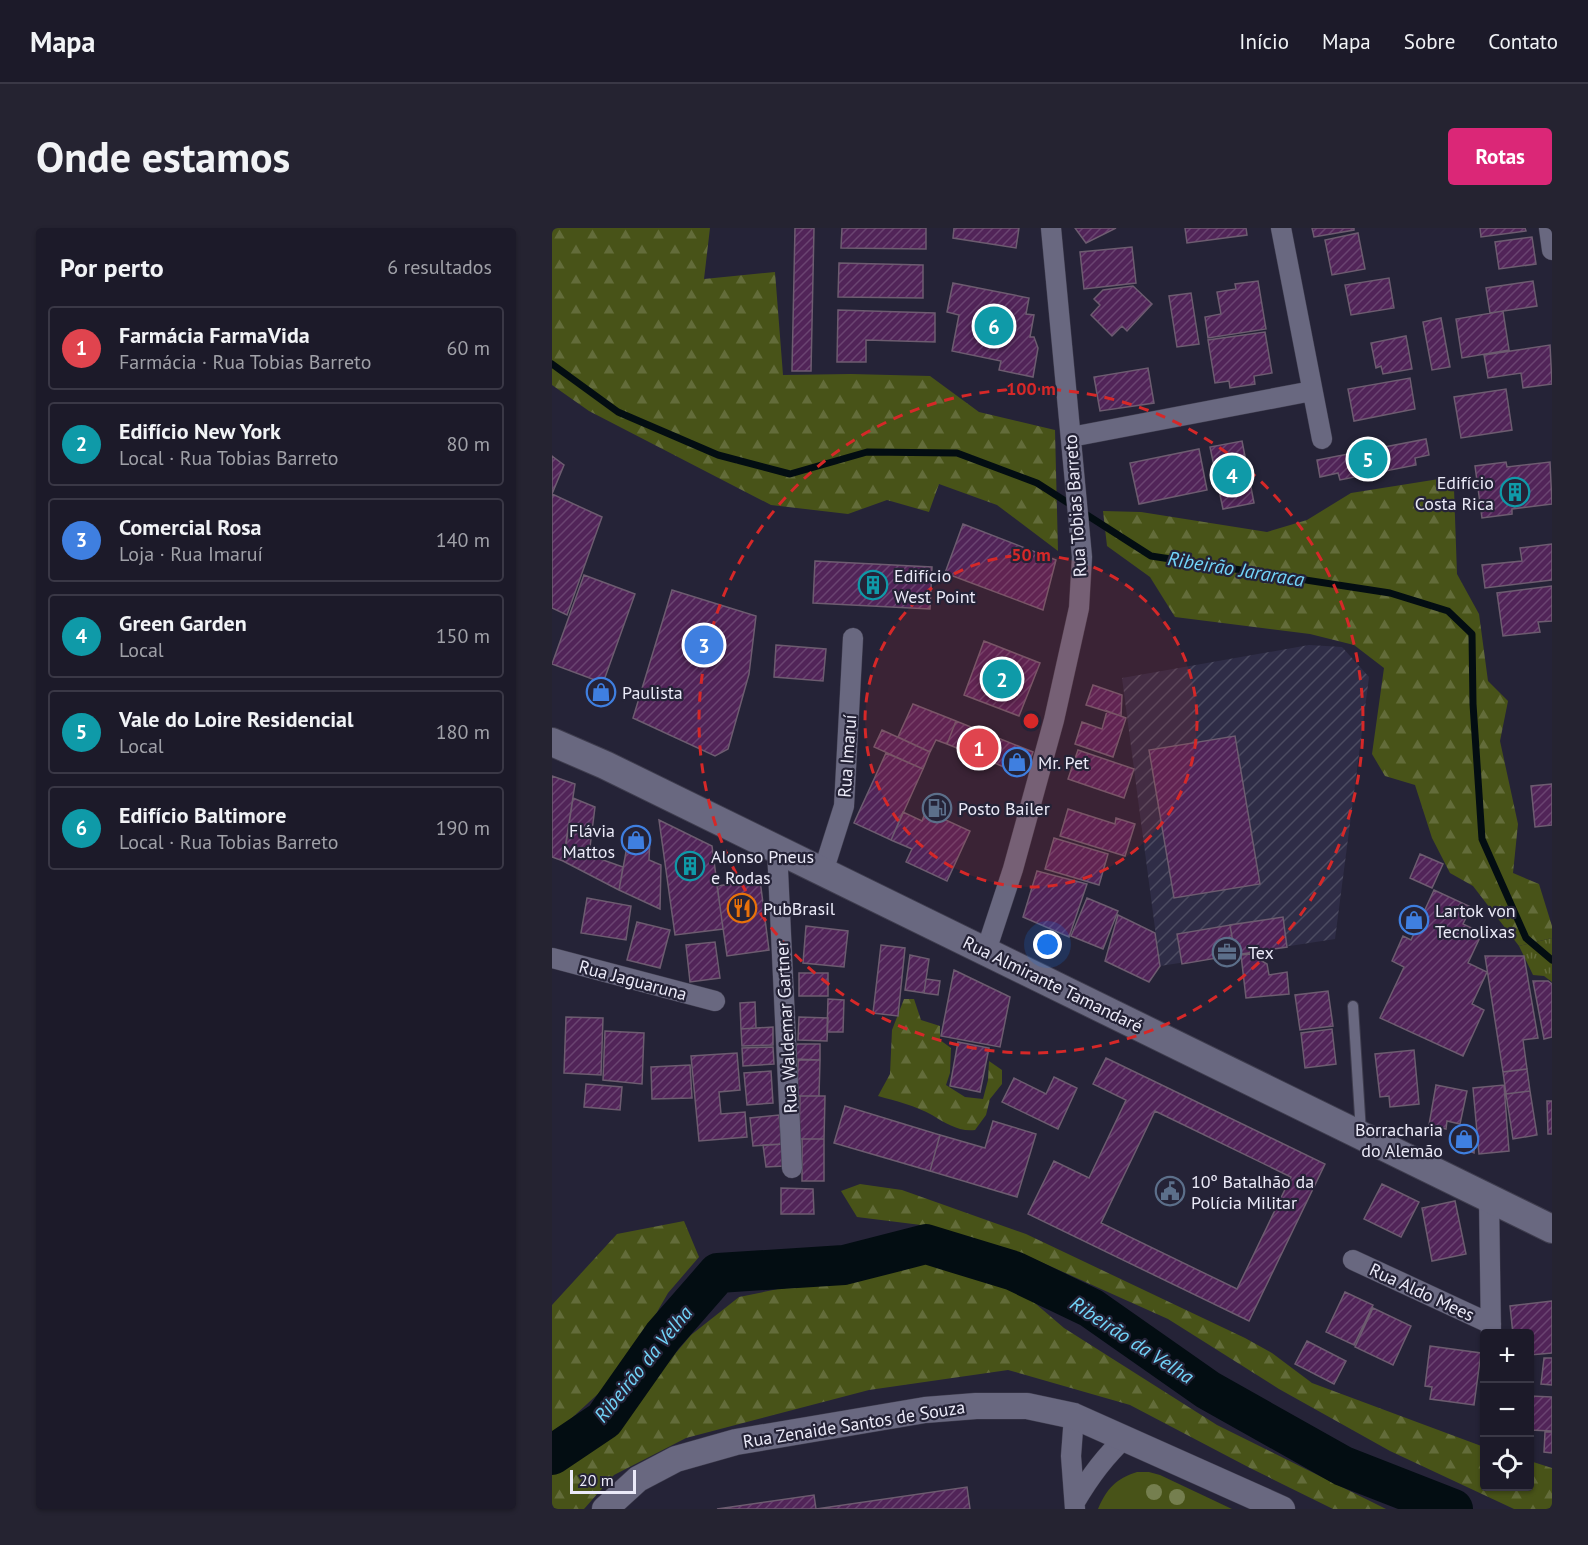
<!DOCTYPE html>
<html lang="pt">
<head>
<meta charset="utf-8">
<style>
  :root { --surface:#1c1a29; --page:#252331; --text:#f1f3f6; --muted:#a0a1a8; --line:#3a3846; --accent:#db2777 }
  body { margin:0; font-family:"PT Sans",sans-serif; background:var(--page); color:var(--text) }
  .controls { position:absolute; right:18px; bottom:18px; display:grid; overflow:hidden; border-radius:6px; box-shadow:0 2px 4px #0004 }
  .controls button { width:54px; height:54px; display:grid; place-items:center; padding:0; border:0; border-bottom:2px solid var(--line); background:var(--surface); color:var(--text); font:30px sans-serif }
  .scale { position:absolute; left:18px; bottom:15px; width:66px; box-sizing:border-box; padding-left:6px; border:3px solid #ebeaf8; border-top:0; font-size:16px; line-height:21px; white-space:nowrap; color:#ebeaf8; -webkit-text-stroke:4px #252337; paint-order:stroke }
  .you { position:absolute; left:496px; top:717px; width:21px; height:21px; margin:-15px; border:4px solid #fff; border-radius:50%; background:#1a73e8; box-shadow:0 0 0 9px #1a73e833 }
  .badge { display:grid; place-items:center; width:39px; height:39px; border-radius:50%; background:var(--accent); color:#fff; font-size:20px; font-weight:700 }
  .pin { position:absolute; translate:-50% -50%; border:3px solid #fff; box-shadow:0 2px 6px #0006 }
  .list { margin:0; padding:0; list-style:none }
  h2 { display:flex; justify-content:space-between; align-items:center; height:78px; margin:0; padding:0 24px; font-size:26px }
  h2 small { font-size:20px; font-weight:400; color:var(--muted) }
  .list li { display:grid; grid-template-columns:39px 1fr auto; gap:18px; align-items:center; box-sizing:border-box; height:84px; margin:0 12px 12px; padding:0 12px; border:2px solid var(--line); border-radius:6px }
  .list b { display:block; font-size:22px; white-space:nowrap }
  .list p { margin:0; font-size:20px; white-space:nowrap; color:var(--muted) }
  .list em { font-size:20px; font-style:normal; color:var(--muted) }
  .icon { flex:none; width:33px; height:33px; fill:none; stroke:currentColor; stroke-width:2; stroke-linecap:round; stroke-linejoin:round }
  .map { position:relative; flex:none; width:1000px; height:1281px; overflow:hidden; border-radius:6px }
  header { display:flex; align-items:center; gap:36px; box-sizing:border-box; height:84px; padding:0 30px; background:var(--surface); border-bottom:2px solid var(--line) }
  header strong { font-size:28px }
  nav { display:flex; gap:33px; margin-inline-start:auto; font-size:21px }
  .intro { display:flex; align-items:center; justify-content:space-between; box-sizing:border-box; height:144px; padding:0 36px }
  h1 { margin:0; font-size:42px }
  .button { padding:15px 27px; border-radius:6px; background:var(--accent); color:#fff; font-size:21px; font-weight:700 }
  main { display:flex; gap:36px; padding:0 36px }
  aside { flex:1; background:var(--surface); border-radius:6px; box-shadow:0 2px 4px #0004 }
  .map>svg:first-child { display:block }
  .industrial { fill:url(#industrial-furrows) }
  .grass { fill:url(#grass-tufts) }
  .forest { fill:url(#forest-firs) }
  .green { fill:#485318 }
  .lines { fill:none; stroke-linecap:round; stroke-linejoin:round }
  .stream { stroke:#030d12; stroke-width:7 }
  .river { stroke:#030d12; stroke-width:40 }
  .building { fill:url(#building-hatch); stroke:#6d5c70; stroke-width:1.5; fill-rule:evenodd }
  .service-casing { stroke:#3f3d4e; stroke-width:12 }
  .minor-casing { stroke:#3f3d4e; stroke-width:21 }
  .tertiary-casing { stroke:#3f3d4e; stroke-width:27 }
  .secondary-casing { stroke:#3f3d4e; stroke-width:30 }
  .service { stroke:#696880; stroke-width:10 }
  .minor { stroke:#696880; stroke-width:20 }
  .tertiary { stroke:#696880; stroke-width:26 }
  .secondary { stroke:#696880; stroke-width:28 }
  .tree { fill:#757f4f }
  .ring { fill:none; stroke:#d62828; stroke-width:3; stroke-dasharray:10 8 }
  .labels { text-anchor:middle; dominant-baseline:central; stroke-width:4.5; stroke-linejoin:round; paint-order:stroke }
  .poi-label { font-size:18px; fill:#ebeaf8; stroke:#252337; text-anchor:start }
  .street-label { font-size:18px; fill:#ebeaf8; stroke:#252337 }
  .water-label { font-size:20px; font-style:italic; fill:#72d4f9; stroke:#252337 }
  .centre { fill:#d62828; stroke:#252337; stroke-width:3 }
  .ring-label { font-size:18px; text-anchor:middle; font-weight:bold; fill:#d62828; stroke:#252337; stroke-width:4.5; stroke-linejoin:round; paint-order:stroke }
</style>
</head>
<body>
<header>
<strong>Mapa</strong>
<nav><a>Início</a><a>Mapa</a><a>Sobre</a><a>Contato</a></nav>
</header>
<div class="intro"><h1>Onde estamos</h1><a class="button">Rotas</a></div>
<main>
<aside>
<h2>Por perto<small>6 resultados</small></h2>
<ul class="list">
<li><span class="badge" style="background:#e0444e">1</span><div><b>Farmácia FarmaVida</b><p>Farmácia · Rua Tobias Barreto</p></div><em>60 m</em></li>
<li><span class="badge" style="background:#0f9aa8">2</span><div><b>Edifício New York</b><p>Local · Rua Tobias Barreto</p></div><em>80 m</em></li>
<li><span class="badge" style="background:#3f7fe0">3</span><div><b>Comercial Rosa</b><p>Loja · Rua Imaruí</p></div><em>140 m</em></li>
<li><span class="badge" style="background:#0f9aa8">4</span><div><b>Green Garden</b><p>Local</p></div><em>150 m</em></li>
<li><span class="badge" style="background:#0f9aa8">5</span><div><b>Vale do Loire Residencial</b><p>Local</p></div><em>180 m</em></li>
<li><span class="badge" style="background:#0f9aa8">6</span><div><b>Edifício Baltimore</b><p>Local · Rua Tobias Barreto</p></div><em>190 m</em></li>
</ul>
</aside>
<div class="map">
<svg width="1000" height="1281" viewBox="0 0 1000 1281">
  <defs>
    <pattern id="industrial-furrows" width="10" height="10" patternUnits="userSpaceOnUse" patternTransform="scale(1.5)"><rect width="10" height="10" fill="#2f2d47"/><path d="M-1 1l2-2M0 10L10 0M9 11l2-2" fill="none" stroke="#4d4c62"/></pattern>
    <pattern id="grass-tufts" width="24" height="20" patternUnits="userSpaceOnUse" patternTransform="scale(1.5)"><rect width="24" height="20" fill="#485318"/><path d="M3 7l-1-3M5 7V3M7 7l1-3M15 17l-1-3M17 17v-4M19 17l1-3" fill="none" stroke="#636c3a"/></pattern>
    <pattern id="forest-firs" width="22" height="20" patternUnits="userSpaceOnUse" patternTransform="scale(1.5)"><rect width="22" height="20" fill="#485318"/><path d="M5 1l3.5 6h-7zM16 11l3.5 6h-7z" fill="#636c3a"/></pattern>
    <pattern id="building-hatch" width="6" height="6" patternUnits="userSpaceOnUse" patternTransform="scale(1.5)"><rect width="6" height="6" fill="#512458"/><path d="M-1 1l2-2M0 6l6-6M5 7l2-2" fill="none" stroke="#6a4471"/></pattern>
  </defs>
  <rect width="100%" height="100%" fill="#252337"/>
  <path class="industrial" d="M757 417 790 419 817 449 783 711 608 738 570 450Z"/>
  <path class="grass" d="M1000 710V754L992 748 981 747 967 718Z"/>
  <path class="forest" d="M0 0H158L152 51 223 44 231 147 299 146 378 148 427 184 503 202 506 323 445 277 387 256 377 284 335 272 296 286 219 277 37 183 0 157Z
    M887 251 902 261 905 346 927 386 936 453 956 473 948 513 966 596 961 645 987 656 1000 698V710L967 718 921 658 898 645 880 610 863 557 833 548 820 526 832 440 802 417 758 406 623 389 598 349 555 318 551 283 589 284 715 304 755 292 799 265Z
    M352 771H362L369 792 388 798V812L399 820 398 845 394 857 413 869 431 871 436 852 437 833 450 842V856L438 871 434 887 423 902C407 904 393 895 380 887 364 878 344 873 326 868L338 846 340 802Z
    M308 956 350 962 474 1006 693 1110 720 1125 760 1155 932 1219 933 1258H978V1233L1000 1240V1281H962L838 1223 727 1161 616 1091 480 1030 377 998 305 989 289 963Z
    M132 993 147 1029 116 1065 71 1143 11 1198 0 1205V1077L65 1006Z
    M368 1032 470 1064 512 1100 665 1197 834 1281H781L698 1240 578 1177 456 1142 317 1162 134 1210 62 1247 32 1281H0V1242L89 1166 139 1107 187 1069Z"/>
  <path class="green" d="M585 1244H597L608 1247 680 1281H546C554 1261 565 1250 585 1244Z"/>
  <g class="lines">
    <path class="stream" d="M0 136 66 184 166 227 238 246 315 224 405 225 485 255 599 328 838 365 896 383 920 406 921 476 930 611 974 710 1000 732"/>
    <path class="river" d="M0 1227 52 1192 111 1108 166 1045 292 1037 374 1016 462 1043 539 1080 656 1162 791 1238 901 1281"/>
  </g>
  <path class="building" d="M243 0H262L259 143H240Z
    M290 0H374V21L289 20Z
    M402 0H467L464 20 401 10Z
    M523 0H564L534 15Z
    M633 0H694L695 7 635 15Z
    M760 0H802V2L762 9Z
    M928 0H973L974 3 929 9Z
    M806 5 813 41 780 47 773 12Z
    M980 9 984 36 947 41 943 14Z
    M580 19 584 55 532 61 528 24Z
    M287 35 371 37V70L286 69Z
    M837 50 842 80 799 87 793 57Z
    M706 53 714 101 656 110 653 89 669 86 665 64 684 61 683 56Z
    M981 53 985 78 938 85 934 60Z
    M401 55 477 70 474 86 482 87 478 109H482L486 120 481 149 447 142 449 133 400 123 407 87 395 84Z
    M581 58 600 76 575 103 570 98 560 108 539 87 548 77 542 71 551 62Z
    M639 65 647 116 625 119 617 68Z
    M286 82 383 85V114L314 112V134H285Z
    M951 83 957 122 910 130 904 91Z
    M889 90 898 139 880 142 871 94Z
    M713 104 720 145 702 148 703 156 678 160 677 153 663 155 656 112Z
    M854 108 860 141 831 146 829 138 824 140 819 115Z
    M998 117 1000 156 971 160 969 145 936 150 932 127Z
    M596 140 602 175 548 183 542 149Z
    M858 150 863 181 802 193 796 161Z
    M954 161 960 202 909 210 902 169Z
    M874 211 877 227 863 230 864 237 788 252 786 245 768 249 765 232Z
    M690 213 702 275 671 281 658 219Z
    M647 221 655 262 587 276 578 235Z
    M0 228 12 237 0 266 50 289 15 387 0 380Z
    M954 234 955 239 998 234 1000 276 960 281V286L930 290 923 238Z
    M411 296 504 332 491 382 393 345Z
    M1000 316V352L933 360 930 337 970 333 968 320Z
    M263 333 380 339 378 381 261 375Z
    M32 347 83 366 51 455 0 436Z
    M1000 358V393L986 394 988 404 951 408 945 365Z
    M120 362 204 388 197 446 176 521 163 528 81 490Z
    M432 413 488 435 467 488 412 467Z
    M224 417 274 421 271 453 222 449Z
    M541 457 570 467 569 488 534 477Z
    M361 476 404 493 395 516 384 512 378 524 346 509Z
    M555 483 574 490 561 529 523 516 530 494 550 501Z
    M404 493 481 524 472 547 395 516Z
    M330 502 378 524 371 541 322 519Z
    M683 508 708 656 622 670 597 522Z
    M526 522 582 541 572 570 516 551Z
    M334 525 371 541 339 612 302 595Z
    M0 548 23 556 11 633 0 629Z
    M1000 556V597L983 599 979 558Z
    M21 570 43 579 37 627 13 623Z
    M516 581 563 596 564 590 583 596 573 628 508 608Z
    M374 583 418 603 395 653 354 634 360 621 339 612 351 584 370 593Z
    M107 592 160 618 171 701 123 707Z
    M78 602 98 610 97 632 109 637 108 681 67 662Z
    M502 610 556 626 547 657 493 641Z
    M13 623 37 627 71 639 67 662 11 633Z
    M868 626 891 636 880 660 858 650Z
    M485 643 535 656 517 709 471 689Z
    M208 652 217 722 175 728 165 658Z
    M882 662 919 679 911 696 930 705 916 735 935 744 920 776 932 782 911 828 828 790 852 739 840 733 851 708 859 712Z
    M35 670 79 678 74 712 29 705Z
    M535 670 566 683 551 721 519 708Z
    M566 687 603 705 608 738 597 754 553 733Z
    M731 689 735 719 683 727 678 697Z
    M85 694 118 702 108 740 75 732Z
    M678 697 683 727 630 736 625 706Z
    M254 698 296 703 292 739 251 735Z
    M163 714 168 750 138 754 134 717Z
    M329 717 353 720 346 788 321 785Z
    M698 726 715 736 717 747 735 744 737 766 694 770 689 727Z
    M358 727 377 731 372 765 353 762Z
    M933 728H972L986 810 971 812 975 841 951 844Z
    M402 742 458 769 448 819 389 808Z
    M247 745H276V768H247Z
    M374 751 388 753 386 767 372 765Z
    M981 753H996L1000 756V809L992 811Z
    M776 763 781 798 748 802 743 767Z
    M276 771 292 772 291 804H275Z
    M203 774 204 800 189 801 188 775Z
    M14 789 51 790 49 847 12 845Z
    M247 789 276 790 275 813 246 812Z
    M221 799V817L190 818 189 801Z
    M780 801 784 836 753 840 749 805Z
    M53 803 92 805 90 856 51 852Z
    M406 814 437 820 428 864 398 858Z
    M243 816H268V832L243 831Z
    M221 819 222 836 191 838 190 820Z
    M862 822 867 876 838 879 837 868 828 869 823 826Z
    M185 825 188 862 167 864 169 886 193 884 195 909 147 913 139 828Z
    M554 830 773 936 697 1093 476 986 502 933 537 950 574 872 541 856ZM603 883 739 949 685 1061 549 995Z
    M246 832H268L267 868H245Z
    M138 837 140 870 100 871 99 839Z
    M975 841 978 863 954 866 951 844Z
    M219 843 221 875 195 877 192 845Z
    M502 849 525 860 506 901 450 874 462 850 494 866Z
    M34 856 70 859 68 882 32 879Z
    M884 857 915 863 908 896 895 893 894 901 877 897Z
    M952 857 957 923 927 926 921 860Z
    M978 863 985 907 961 911 954 866Z
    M248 868H273L272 911H247Z
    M995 873H1000V906H996Z
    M293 878 388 907 378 943 282 915Z
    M227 887 230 916 201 918 198 890Z
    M441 893 484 906 465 969 378 943 388 907 433 920Z
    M906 899 923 907 922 925 899 915Z
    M250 911H272V953H250Z
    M230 916 232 938 214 939 211 917Z
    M830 956 867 974 849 1009 812 991Z
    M229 960 261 961 262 986H229Z
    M903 973 914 1026 880 1033 870 980Z
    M793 1064 821 1077 802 1117 774 1104Z
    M1000 1073V1125L978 1127V1106H961L958 1078Z
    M821 1080 859 1098 841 1137 803 1119Z
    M755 1113 794 1133 782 1156 743 1136Z
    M878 1118 929 1125 922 1177 878 1171 880 1159 873 1158Z
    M992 1130H1000V1157L989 1156Z
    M978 1168 1000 1169V1203L978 1202Z
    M993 1204H1000V1225L992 1224Z
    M415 1259 418 1281H264Z
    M262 1267 264 1281H165Z"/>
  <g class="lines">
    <g class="service-casing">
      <path id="service" d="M801 778 809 904"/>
    </g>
    <g class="minor-casing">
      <path id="minor" d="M729 0 770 211
        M997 0 1000 22
        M519 209 760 163
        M225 621 240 940
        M271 644 292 578 301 410
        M434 723 461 641 502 492 527 380 530 329 499 0
        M0 730 163 773
        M937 970 939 1106
        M801 1032 939 1096
        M522 1188 519 1228 523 1281
        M523 1274C537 1250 552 1229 573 1210"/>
    </g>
    <g class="tertiary-casing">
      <path id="tertiary" d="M53 1281 86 1251 124 1231 184 1214 373 1182 424 1178H475L522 1188 730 1281"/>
    </g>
    <g class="secondary-casing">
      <path id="secondary" d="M0 514 53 537 1000 1001"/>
    </g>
    <use href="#service" class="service"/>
    <use href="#minor" class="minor"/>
    <use href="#tertiary" class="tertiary"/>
    <use href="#secondary" class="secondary"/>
  </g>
  <g class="tree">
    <circle cx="602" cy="1264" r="8"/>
    <circle cx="625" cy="1269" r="8"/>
  </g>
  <circle cx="479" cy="493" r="166" fill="#d62828" fill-opacity=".12"/>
  <g class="ring">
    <circle cx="479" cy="493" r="166"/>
    <circle cx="479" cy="493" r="332"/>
  </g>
  <defs>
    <g id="building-ring" transform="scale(1.5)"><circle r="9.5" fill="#252337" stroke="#0f9aa8" stroke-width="1.5"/><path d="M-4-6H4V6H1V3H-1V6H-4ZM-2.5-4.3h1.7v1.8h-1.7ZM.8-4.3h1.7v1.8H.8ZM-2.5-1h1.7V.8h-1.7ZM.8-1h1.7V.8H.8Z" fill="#0f9aa8"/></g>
    <g id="shop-ring" transform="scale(1.5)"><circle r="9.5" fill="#252337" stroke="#3f7fe0" stroke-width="1.5"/><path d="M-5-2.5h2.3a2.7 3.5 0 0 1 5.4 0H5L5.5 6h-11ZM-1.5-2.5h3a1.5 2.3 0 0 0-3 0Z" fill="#3f7fe0"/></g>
    <g id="fuel-ring" transform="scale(1.5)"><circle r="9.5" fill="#252337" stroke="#5c6f8a" stroke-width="1.5"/><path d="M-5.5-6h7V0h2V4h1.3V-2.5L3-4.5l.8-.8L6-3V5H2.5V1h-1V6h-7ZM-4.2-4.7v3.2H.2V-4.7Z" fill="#5c6f8a"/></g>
    <g id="restaurant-ring" transform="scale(1.5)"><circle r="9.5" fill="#252337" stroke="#e8710a" stroke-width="1.5"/><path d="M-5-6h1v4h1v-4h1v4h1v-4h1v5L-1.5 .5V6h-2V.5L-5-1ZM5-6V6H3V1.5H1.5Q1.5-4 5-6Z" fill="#e8710a"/></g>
    <g id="office-ring" transform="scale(1.5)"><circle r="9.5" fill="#252337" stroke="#5c6f8a" stroke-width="1.5"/><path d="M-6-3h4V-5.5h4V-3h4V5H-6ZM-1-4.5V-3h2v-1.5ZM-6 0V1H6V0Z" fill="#5c6f8a"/></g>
    <g id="civic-ring" transform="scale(1.5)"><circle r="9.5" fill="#252337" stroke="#5c6f8a" stroke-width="1.5"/><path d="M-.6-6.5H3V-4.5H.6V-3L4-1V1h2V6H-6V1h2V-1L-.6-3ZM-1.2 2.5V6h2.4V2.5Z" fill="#5c6f8a"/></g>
  </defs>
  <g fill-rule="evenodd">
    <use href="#building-ring" x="963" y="264"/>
    <use href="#building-ring" x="321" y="357"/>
    <use href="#shop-ring" x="49" y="464"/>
    <use href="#shop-ring" x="465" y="534"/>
    <use href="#fuel-ring" x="385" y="580"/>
    <use href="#shop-ring" x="84" y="612"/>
    <use href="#building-ring" x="138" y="638"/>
    <use href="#restaurant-ring" x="190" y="680"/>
    <use href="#shop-ring" x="862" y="692"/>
    <use href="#office-ring" x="675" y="724"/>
    <use href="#shop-ring" x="912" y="911"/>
    <use href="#civic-ring" x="618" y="963"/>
  </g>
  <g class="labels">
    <g class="poi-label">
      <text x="942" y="254" text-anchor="end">Edifício<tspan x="942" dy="21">Costa Rica</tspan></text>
      <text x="342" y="347">Edifício<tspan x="342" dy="21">West Point</tspan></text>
      <text x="70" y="464">Paulista</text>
      <text x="486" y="534">Mr. Pet</text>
      <text x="406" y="580">Posto Bailer</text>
      <text x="63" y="602" text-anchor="end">Flávia<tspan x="63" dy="21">Mattos</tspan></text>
      <text x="159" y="628">Alonso Pneus<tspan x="159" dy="21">e Rodas</tspan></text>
      <text x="211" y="680">PubBrasil</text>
      <text x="883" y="682">Lartok von<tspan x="883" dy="21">Tecnolixas</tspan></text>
      <text x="696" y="724">Tex</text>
      <text x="891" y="901" text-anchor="end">Borracharia<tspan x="891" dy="21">do Alemão</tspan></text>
      <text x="639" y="953">10º Batalhão da<tspan x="639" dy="21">Polícia Militar</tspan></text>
    </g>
    <g class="street-label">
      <text transform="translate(523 278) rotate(-94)">Rua Tobias Barreto</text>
      <text transform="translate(295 528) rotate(-86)">Rua Imaruí</text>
      <text transform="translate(81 752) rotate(15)">Rua Jaguaruna</text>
      <text transform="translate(501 756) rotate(26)">Rua Almirante Tamandaré</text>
      <text transform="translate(234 799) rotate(-93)">Rua Waldemar Gartner</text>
      <text transform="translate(870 1064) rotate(25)">Rua Aldo Mees</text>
      <text transform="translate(302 1196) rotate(-9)">Rua Zenaide Santos de Souza</text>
    </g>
    <g class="water-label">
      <text transform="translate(684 341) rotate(9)">Ribeirão Jararaca</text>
      <text transform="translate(580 1112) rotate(33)">Ribeirão da Velha</text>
      <text transform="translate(91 1136) rotate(-51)">Ribeirão da Velha</text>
    </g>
  </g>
  <circle cx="479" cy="493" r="9" class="centre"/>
  <g class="ring-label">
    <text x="479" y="167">100 m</text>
    <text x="479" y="333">50 m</text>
  </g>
</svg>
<div class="controls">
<button>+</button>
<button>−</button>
<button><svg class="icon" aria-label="locate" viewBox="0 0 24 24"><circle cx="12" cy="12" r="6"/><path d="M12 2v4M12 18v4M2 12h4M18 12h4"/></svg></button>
</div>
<div class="scale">20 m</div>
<div class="you"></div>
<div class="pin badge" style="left:427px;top:520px;background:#e0444e">1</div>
<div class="pin badge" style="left:450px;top:451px;background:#0f9aa8">2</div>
<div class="pin badge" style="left:152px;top:417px;background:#3f7fe0">3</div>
<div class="pin badge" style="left:680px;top:247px;background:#0f9aa8">4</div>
<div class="pin badge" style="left:816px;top:231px;background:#0f9aa8">5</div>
<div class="pin badge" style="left:442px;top:98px;background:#0f9aa8">6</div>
</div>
</main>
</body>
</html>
